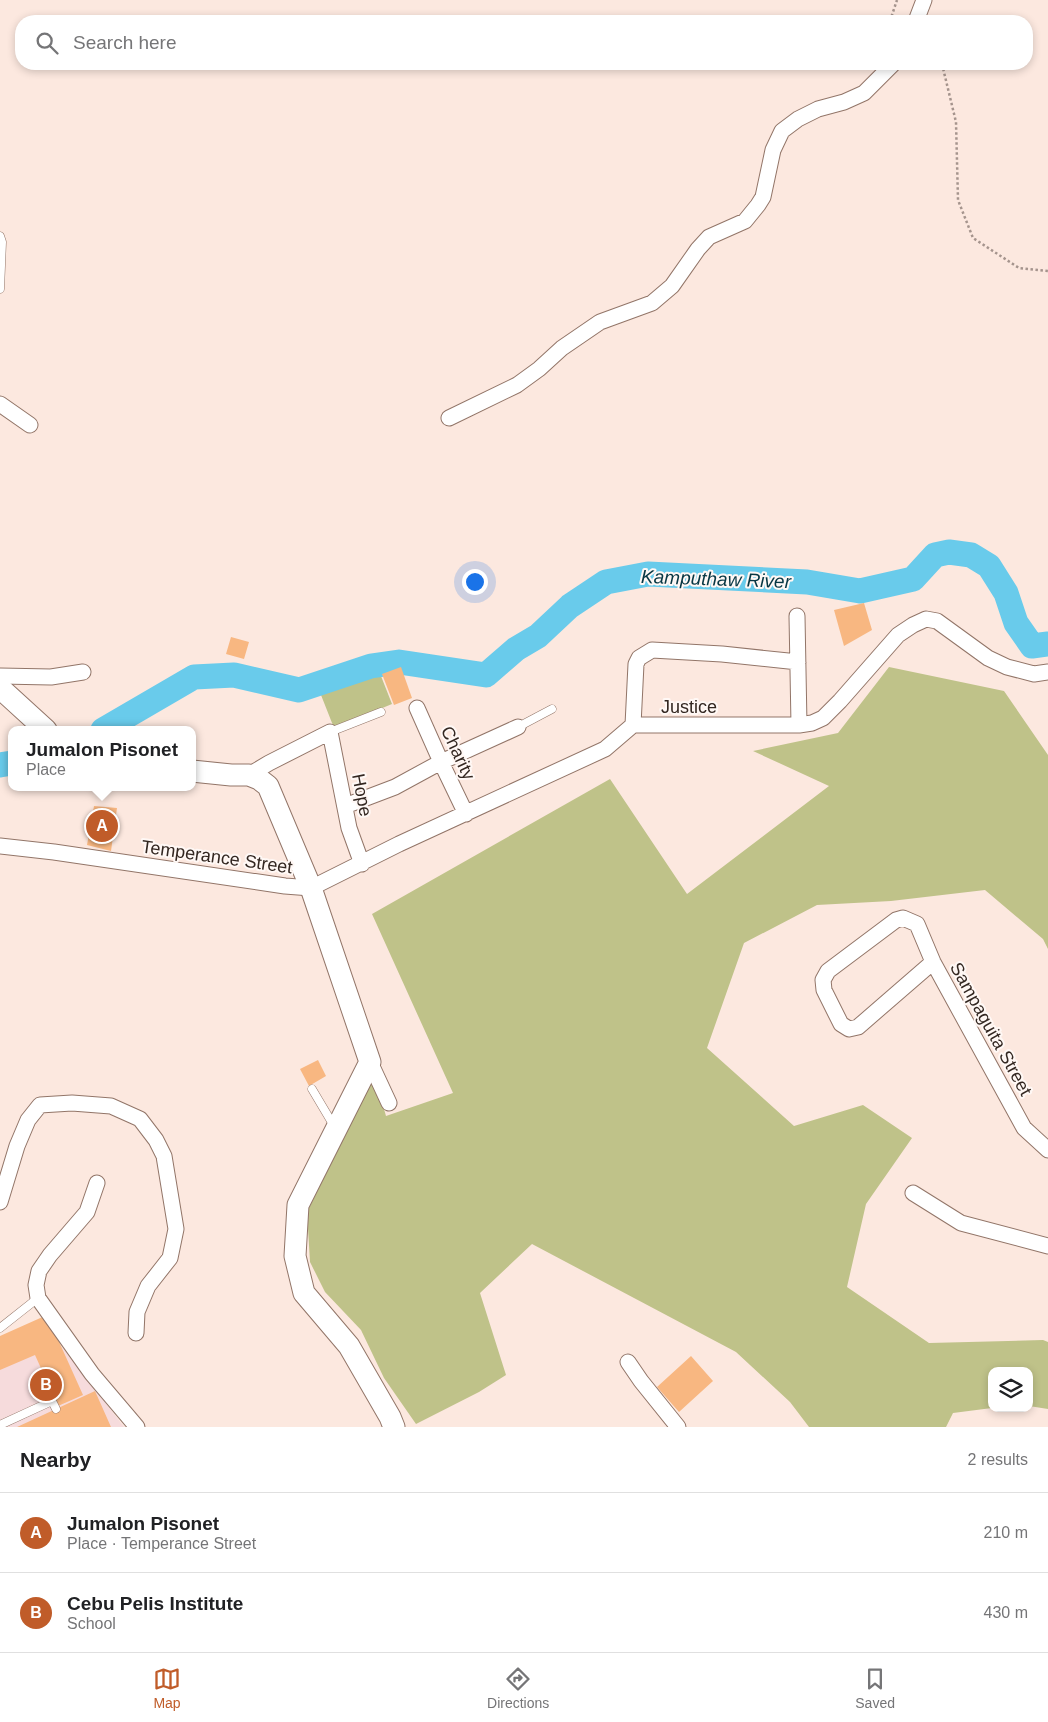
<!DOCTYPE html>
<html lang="en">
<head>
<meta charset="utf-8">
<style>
  :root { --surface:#fff; --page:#f2f2f2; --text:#202124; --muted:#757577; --line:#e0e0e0; --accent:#c05c29 }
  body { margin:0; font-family:Helvetica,sans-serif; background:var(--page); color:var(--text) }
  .controls { position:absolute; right:15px; bottom:15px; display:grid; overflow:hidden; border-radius:10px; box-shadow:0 2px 8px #0003 }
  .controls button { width:45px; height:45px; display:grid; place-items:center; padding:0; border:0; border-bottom:1px solid var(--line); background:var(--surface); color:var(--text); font:25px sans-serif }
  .you { position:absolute; left:474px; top:581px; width:18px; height:18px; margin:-12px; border:4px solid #fff; border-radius:50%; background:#1a73e8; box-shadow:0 0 0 8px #1a73e833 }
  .badge { display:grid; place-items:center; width:32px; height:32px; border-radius:50%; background:var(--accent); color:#fff; font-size:16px; font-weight:700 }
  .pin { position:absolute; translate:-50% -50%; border:2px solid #fff; box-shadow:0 1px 5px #0006 }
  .popup { position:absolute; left:8px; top:726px; width:188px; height:65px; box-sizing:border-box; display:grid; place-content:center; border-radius:10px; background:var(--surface); filter:drop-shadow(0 1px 4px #0005); font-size:16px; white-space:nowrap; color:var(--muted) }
  .popup b { font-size:19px; color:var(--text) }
  .popup::after { content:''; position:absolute; left:50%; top:100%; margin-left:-10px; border:10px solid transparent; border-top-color:var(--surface) }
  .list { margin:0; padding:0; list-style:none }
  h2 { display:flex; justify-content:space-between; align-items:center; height:65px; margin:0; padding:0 20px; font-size:21px }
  h2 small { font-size:16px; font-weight:400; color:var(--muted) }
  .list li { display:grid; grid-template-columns:32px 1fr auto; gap:15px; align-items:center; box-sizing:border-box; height:80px; padding:0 20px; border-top:1px solid var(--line) }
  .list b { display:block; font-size:19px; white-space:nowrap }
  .list p { margin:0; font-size:16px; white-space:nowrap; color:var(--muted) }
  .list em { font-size:16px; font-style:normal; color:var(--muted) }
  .icon { flex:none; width:28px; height:28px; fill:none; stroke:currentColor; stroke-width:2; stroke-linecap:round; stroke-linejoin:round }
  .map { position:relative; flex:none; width:1048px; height:1427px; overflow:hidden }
  .search { position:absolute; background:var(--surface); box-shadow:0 2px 8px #0003; left:15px; right:15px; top:15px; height:55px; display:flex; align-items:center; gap:12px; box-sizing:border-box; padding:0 18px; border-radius:20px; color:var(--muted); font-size:19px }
  .sheet { height:225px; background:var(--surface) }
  nav { display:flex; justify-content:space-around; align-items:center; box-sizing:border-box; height:70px; border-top:1px solid var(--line); background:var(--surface); font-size:14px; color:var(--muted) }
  nav a { display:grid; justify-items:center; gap:2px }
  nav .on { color:var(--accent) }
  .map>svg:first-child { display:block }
  .education { fill:#f6dbdc }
  .green { fill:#bfc289 }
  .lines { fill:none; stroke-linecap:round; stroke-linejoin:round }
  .river { stroke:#69cbeb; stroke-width:25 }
  .building { fill:#f8b781 }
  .lane-casing { stroke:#927568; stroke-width:9 }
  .street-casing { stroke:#927568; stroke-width:17 }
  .secondary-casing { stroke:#927568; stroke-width:23 }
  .path { stroke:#a5948d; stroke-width:2.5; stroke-dasharray:2.5 2.5; stroke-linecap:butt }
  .lane { stroke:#fff; stroke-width:8 }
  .street { stroke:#fff; stroke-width:15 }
  .secondary { stroke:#fff; stroke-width:21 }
  .labels { text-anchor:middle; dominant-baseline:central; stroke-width:4; stroke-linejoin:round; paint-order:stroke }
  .street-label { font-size:18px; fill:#332721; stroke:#fff8f5 }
  .water-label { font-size:19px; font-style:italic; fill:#073744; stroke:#fff8f5 }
</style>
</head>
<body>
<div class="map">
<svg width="1048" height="1427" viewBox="0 0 1048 1427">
  <rect width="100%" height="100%" fill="#fce8df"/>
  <path class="education" d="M43 1323 124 1427H0V1343Z"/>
  <path class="green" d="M889 667 1004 691 1048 755V949L1043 939 985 890 891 901 817 905 744 943 707 1048 794 1126 863 1105 912 1138 866 1204 847 1287 929 1343 1043 1340 1048 1342V1409L1029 1406V1371H992V1408L953 1413 946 1427H809L790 1402 736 1352 532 1244 480 1293 506 1375 479 1392 416 1424 384 1378 361 1330 325 1292 310 1262 307 1212 335 1154 367 1079 378 1088 386 1116 453 1093 372 914 610 779 687 894 829 786 753 751 838 733Z
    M379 671 392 704 334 728 321 695Z"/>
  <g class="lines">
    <path class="river" d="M103 730 194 677 234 675 299 690 371 666 399 662 486 675 516 649 538 636 570 606 606 582 648 574 807 582 860 591 913 579 935 555 949 552 971 555 989 566 1006 593 1016 623 1032 646 1048 644
      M0 765 12 763"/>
  </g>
  <path class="building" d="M864 603 872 630 844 646 834 610Z
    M231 637 249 642 244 659 226 654Z
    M401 667 412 698 394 705 382 674Z
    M94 806 117 808 111 851 87 845Z
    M318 1060 326 1076 309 1086 300 1069Z
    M47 1315 83 1395 58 1406 35 1355 0 1370V1336Z
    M691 1356 713 1381 679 1412 657 1387Z
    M95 1391 111 1427H17Z"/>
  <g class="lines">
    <g class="lane-casing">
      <path id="lane" d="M0 236 2 242 0 289
        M518 727 552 709
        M330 732 381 712
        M312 1089 334 1126
        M0 1328 38 1298
        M0 1425 52 1401 56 1409"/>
    </g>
    <g class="street-casing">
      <path id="street" d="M916 21 924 0
        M0 404 30 425
        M449 418 517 385 539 369 562 348 600 322 652 303 672 286 698 249 709 237 745 221 758 205 763 197 773 150 782 131 798 119 818 109 844 102 864 93 893 64
        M797 616 799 725
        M0 676 51 677 83 672
        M417 708 441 762 466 814
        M633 725 636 664 639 658 652 650 722 654 798 662
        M249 775 269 763 330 732 349 828 362 864
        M345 806 395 787 441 762 518 727
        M0 846 54 852 285 886 311 888 399 844 605 749 633 725H799L812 723 823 718 840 701 898 635 913 625 926 619 937 621 988 658 1007 667 1034 674 1048 672
        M933 962 858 1027 849 1029 841 1024 824 990 823 980 828 971 896 920 903 918 917 924 933 962 1024 1128 1048 1150
        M370 1062 389 1103
        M97 1183 87 1212 50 1255 39 1271 36 1285 38 1298 92 1374 137 1427
        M913 1193 961 1223 1048 1246
        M0 1202 17 1146 28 1120 40 1105 72 1103 111 1106 140 1119 156 1140 164 1156 176 1229 170 1258 148 1286 137 1312 136 1333
        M628 1362 641 1381 678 1427"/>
    </g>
    <g class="secondary-casing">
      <path id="secondary" d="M0 688 46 730
        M192 771 231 775H249L259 779 268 786 311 888 370 1062 298 1205 295 1256 304 1293 349 1346 390 1417 394 1427"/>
    </g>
    <path class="path" d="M890 21 897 0
      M942 64 956 122 958 200 973 238 1019 268 1048 271"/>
    <use href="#lane" class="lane"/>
    <use href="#street" class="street"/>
    <use href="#secondary" class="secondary"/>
  </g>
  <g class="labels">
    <g class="street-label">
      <text x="689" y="707">Justice</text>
      <text transform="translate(458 753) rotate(65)">Charity</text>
      <text transform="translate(362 795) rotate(79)">Hope</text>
      <text transform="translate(217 857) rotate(8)">Temperance Street</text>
      <text transform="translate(991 1029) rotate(61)">Sampaguita Street</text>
    </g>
    <g class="water-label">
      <text transform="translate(716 579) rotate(2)">Kamputhaw River</text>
    </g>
  </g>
</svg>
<div class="controls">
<button><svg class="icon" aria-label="layers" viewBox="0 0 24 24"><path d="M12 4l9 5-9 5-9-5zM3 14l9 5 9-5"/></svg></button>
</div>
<div class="you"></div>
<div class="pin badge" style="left:102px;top:826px">A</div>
<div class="popup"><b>Jumalon Pisonet</b>Place</div>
<div class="pin badge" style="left:46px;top:1385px">B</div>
<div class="search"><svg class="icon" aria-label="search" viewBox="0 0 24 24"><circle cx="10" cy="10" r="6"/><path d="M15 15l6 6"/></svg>Search here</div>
</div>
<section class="sheet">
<h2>Nearby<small>2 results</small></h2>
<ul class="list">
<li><span class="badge">A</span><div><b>Jumalon Pisonet</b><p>Place · Temperance Street</p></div><em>210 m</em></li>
<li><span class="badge">B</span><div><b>Cebu Pelis Institute</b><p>School</p></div><em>430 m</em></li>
</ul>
</section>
<nav>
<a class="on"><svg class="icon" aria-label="map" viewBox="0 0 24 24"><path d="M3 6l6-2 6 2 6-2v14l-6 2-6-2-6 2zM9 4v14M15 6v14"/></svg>Map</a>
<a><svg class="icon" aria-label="directions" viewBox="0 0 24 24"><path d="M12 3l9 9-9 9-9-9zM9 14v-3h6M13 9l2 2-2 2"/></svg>Directions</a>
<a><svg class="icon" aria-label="saved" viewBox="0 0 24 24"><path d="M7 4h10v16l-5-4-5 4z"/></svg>Saved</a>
</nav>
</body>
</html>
